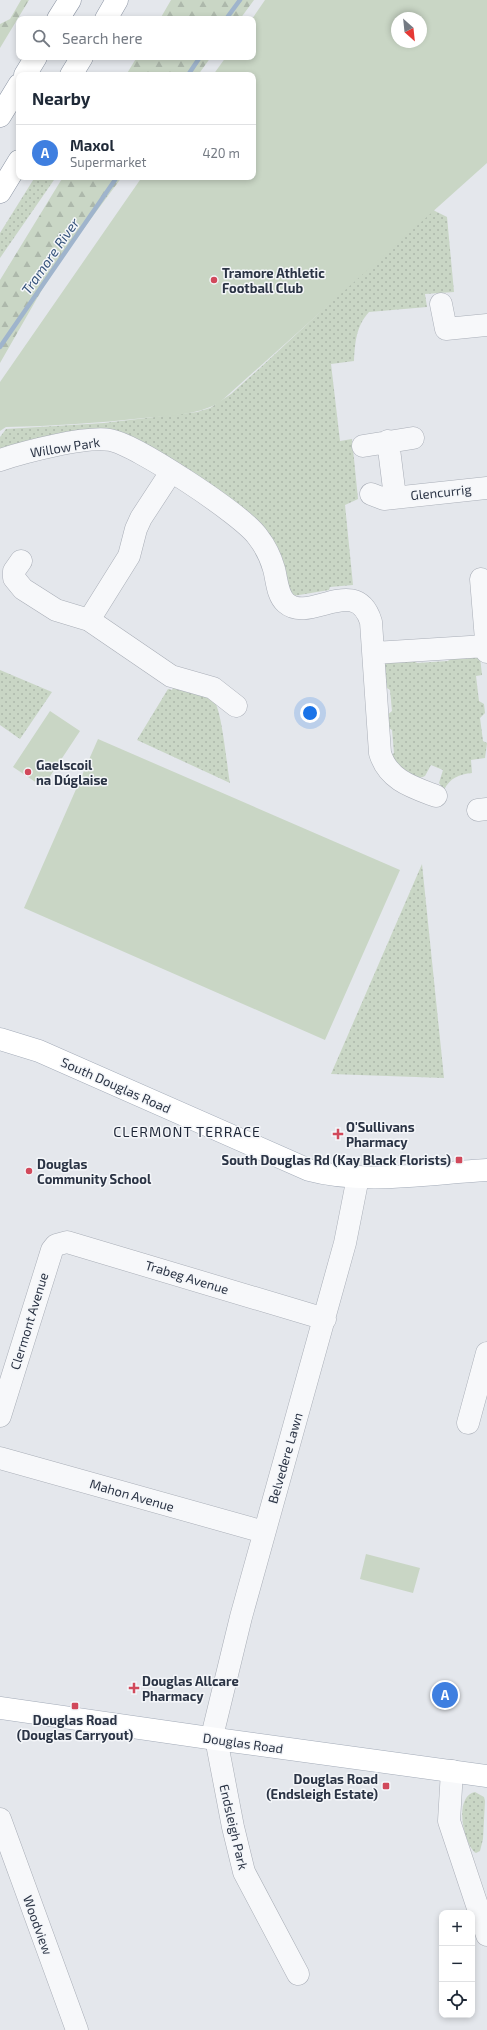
<!DOCTYPE html>
<html lang="en">
<head>
<meta charset="utf-8">
<style>
  :root { --surface:#fff; --page:#f6f6f7; --text:#1f2937; --muted:#747a83; --line:#e0e1e3; --accent:#db2777 }
  body { margin:0; font-family:"Exo 2",sans-serif; background:var(--page); color:var(--text) }
  .controls { position:absolute; right:12px; bottom:12px; display:grid; overflow:hidden; border-radius:8px; box-shadow:0 2px 6px #0003 }
  .controls button { width:36px; height:36px; display:grid; place-items:center; padding:0; border:0; border-bottom:1px solid var(--line); background:var(--surface); color:var(--text); font:20px sans-serif }
  .compass { position:absolute; left:391px; top:12px; width:36px; height:36px; border-radius:50%; background:var(--surface); box-shadow:0 2px 6px #0003; rotate:153deg }
  .you { position:absolute; left:310px; top:713px; width:14px; height:14px; margin:-10px; border:3px solid #fff; border-radius:50%; background:#1a73e8; box-shadow:0 0 0 6px #1a73e833 }
  .badge { display:grid; place-items:center; width:26px; height:26px; border-radius:50%; background:var(--accent); color:#fff; font-size:13px; font-weight:700 }
  .pin { position:absolute; translate:-50% -50%; border:2px solid #fff; box-shadow:0 1px 4px #0006 }
  .list { margin:0; padding:0; list-style:none }
  h2 { display:flex; justify-content:space-between; align-items:center; height:52px; margin:0; padding:0 16px; font-size:17px }
  h2 small { font-size:13px; font-weight:400; color:var(--muted) }
  .list li { display:grid; grid-template-columns:26px 1fr auto; gap:12px; align-items:center; box-sizing:border-box; height:56px; padding:0 16px; border-top:1px solid var(--line) }
  .list b { display:block; font-size:15px; white-space:nowrap }
  .list p { margin:0; font-size:13px; white-space:nowrap; color:var(--muted) }
  .list em { font-size:13px; font-style:normal; color:var(--muted) }
  .icon { flex:none; width:22px; height:22px; fill:none; stroke:currentColor; stroke-width:2; stroke-linecap:round; stroke-linejoin:round }
  .map { position:relative; flex:none; width:487px; height:2030px; overflow:hidden }
  .search { position:absolute; background:var(--surface); box-shadow:0 2px 6px #0003; left:16px; top:16px; width:240px; height:44px; display:flex; align-items:center; gap:10px; box-sizing:border-box; padding:0 14px; border-radius:8px; color:var(--muted); font-size:15px }
  .panel { position:absolute; background:var(--surface); box-shadow:0 2px 6px #0003; left:16px; top:72px; width:240px; height:108px; border-radius:8px }
  .map>svg:first-child { display:block }
  .grass { fill:url(#grass-dots) }
  .forest { fill:url(#forest-firs) }
  .pitch { fill:#c9d6c5; fill-rule:evenodd }
  .lines { fill:none; stroke-linecap:round; stroke-linejoin:round }
  .stream { stroke:#9fb4cc; stroke-width:4.5 }
  .minor-casing { stroke:#a9aeb7; stroke-width:23 }
  .major-casing { stroke:#a3abb8; stroke-width:23 }
  .highway-casing { stroke:#8b94a3; stroke-width:23 }
  .minor { stroke:#f7f8fa; stroke-width:22 }
  .major { stroke:#fff; stroke-width:22 }
  .highway { stroke:#fff; stroke-width:22 }
  .poi-dot { fill:#d1495b; stroke:#f4f6f9; stroke-width:1.5 }
  .labels { text-anchor:middle; dominant-baseline:central; stroke-width:3; stroke-linejoin:round; paint-order:stroke }
  .poi-label { font-size:13px; font-weight:bold; fill:#2b3445; stroke:#f4f6f9; text-anchor:start }
  .street-label { font-size:13px; fill:#2b3445; stroke:#f4f6f9 }
  .water-label { font-size:14px; font-style:italic; fill:#34527a; stroke:#f4f6f9 }
  .neighbourhood-label { font-size:14px; letter-spacing:1px; fill:#1d2536; stroke:#f4f6f9 }
</style>
</head>
<body>
<div class="map">
<svg width="487" height="2030" viewBox="0 0 487 2030">
  <defs>
    <pattern id="grass-dots" width="8" height="8" patternUnits="userSpaceOnUse"><rect width="8" height="8" fill="#c9d6c5"/><path d="M2 2h.1M6 6h.1" fill="none" stroke="#adb8ab" stroke-width="1.8" stroke-linecap="round"/></pattern>
    <pattern id="forest-firs" width="22" height="20" patternUnits="userSpaceOnUse"><rect width="22" height="20" fill="#c9d6c5"/><path d="M5 1l3.5 6h-7zM16 11l3.5 6h-7z" fill="#adb8ab"/></pattern>
  </defs>
  <rect width="100%" height="100%" fill="#e4e7ec"/>
  <path class="grass" d="M35 177H56L0 258V233Z
    M431 209 447 217 454 292 425 294 427 307 369 312C356 326 355 343 354 361L331 364 340 441 352 439 358 499 345 505 353 585 330 587 329 590 293 596 238 507 150 446 122 433 0 450V437L6 429 104 423 197 412 210 408 231 394 260 368Z
    M454 655 480 657 482 675 476 676 479 701 484 704 485 713 480 718 483 741 487 743 485 758 471 760 472 773C459 774 450 778 444 790L439 783 443 770 431 765 425 776C412 783 398 765 389 757L394 753 392 730 387 727 386 716 392 711 390 690 384 686 383 668 386 661 412 658 417 663 448 661Z
    M0 670 52 692 20 739 0 725Z
    M174 686C187 689 204 691 214 701 222 710 227 768 230 783L137 740 168 689 172 690Z
    M422 864 444 1078 331 1074Z
    M475 1792 484 1797 485 1801 483 1839 480 1851 476 1853C465 1847 452 1797 475 1792Z"/>
  <path class="forest" d="M21 0H29L0 48V24L10 19Z
    M171 0H254L240 19H160Z
    M137 57H211L198 75H126Z
    M63 177H122L55 267 0 363V280Z"/>
  <path class="pitch" d="M265 0H487V163L219 403C196 415 169 416 144 418 98 423 53 426 6 427L0 431V382L142 177H253V75H213L226 57H253L252 19ZM397 18H421V42H397Z
    M50 711 80 731 43 787 13 767Z
    M98 739 400 870 325 1040 24 908Z
    M366 1554 420 1568 413 1593 360 1579Z"/>
  <g class="lines">
    <path class="stream" d="M226 19 240 0
      M188 75 200 57
      M0 347 117 177"/>
    <g class="minor-casing">
      <path id="minor" d="M441 304 446 329 487 325
        M388 441 395 497
        M363 446 413 438
        M0 460C24 452 85 436 110 440 135 444 243 515 258 537 265 546 271 558 274 569 277 580 277 595 286 603 310 624 356 573 371 622L380 753C388 780 412 787 436 796
        M371 494 384 499 487 488
        M21 561 14 571V578L23 589 56 610 89 620 171 676 213 688 236 706
        M481 579 487 652
        M89 620 129 556 136 529 141 518 171 472
        M374 653 486 646
        M478 810 487 809
        M0 1416 52 1250 56 1245 67 1242 325 1319
        M468 1423 487 1353
        M0 1458 264 1532
        M452 1771 449 1821 487 1935
        M0 1819 77 2030
        M298 1974 244 1872 233 1827 214 1728 241 1617 345 1243 358 1177"/>
    </g>
    <g class="major-casing">
      <path id="major" d="M0 1039 39 1051 309 1170C364 1185 430 1173 487 1170
        M0 1708 216 1739 487 1776"/>
    </g>
    <g class="highway-casing">
      <path id="highway" d="M58 19 70 0
        M106 19 117 0
        M25 75 36 57
        M71 75 82 57
        M0 116 19 85
        M0 192 19 161"/>
    </g>
    <use href="#minor" class="minor"/>
    <use href="#major" class="major"/>
    <use href="#highway" class="highway"/>
  </g>
  <g class="poi-dot">
    <circle cx="214" cy="280" r="4"/>
    <circle cx="28" cy="772" r="4"/>
    <path d="M336 1128h4v4h4v4h-4v4h-4v-4h-4v-4h4z"/>
    <rect x="455" y="1156" width="8" height="8" rx="2"/>
    <circle cx="29" cy="1171" r="4"/>
    <path d="M132 1682h4v4h4v4h-4v4h-4v-4h-4v-4h4z"/>
    <rect x="71" y="1702" width="8" height="8" rx="2"/>
    <rect x="382" y="1782" width="8" height="8" rx="2"/>
  </g>
  <g class="labels">
    <g class="poi-label">
      <text x="222" y="273">Tramore Athletic<tspan x="222" dy="15">Football Club</tspan></text>
      <text x="36" y="765">Gaelscoil<tspan x="36" dy="15">na Dúglaise</tspan></text>
      <text x="346" y="1127">O'Sullivans<tspan x="346" dy="15">Pharmacy</tspan></text>
      <text x="451" y="1160" text-anchor="end">South Douglas Rd (Kay Black Florists)</text>
      <text x="37" y="1164">Douglas<tspan x="37" dy="15">Community School</tspan></text>
      <text x="142" y="1681">Douglas Allcare<tspan x="142" dy="15">Pharmacy</tspan></text>
      <text x="75" y="1720" text-anchor="middle">Douglas Road<tspan x="75" dy="15">(Douglas Carryout)</tspan></text>
      <text x="378" y="1779" text-anchor="end">Douglas Road<tspan x="378" dy="15">(Endsleigh Estate)</tspan></text>
    </g>
    <g class="street-label">
      <text transform="translate(65 447) rotate(-9)">Willow Park</text>
      <text transform="translate(441 492) rotate(-6)">Glencurrig</text>
      <text transform="translate(116 1085) rotate(24)">South Douglas Road</text>
      <text transform="translate(187 1277) rotate(17)">Trabeg Avenue</text>
      <text transform="translate(29 1321) rotate(-73)">Clermont Avenue</text>
      <text transform="translate(285 1458) rotate(-74)">Belvedere Lawn</text>
      <text transform="translate(132 1495) rotate(16)">Mahon Avenue</text>
      <text transform="translate(243 1743) rotate(8)">Douglas Road</text>
      <text transform="translate(234 1827) rotate(77)">Endsleigh Park</text>
      <text transform="translate(38 1925) rotate(70)">Woodview</text>
    </g>
    <g class="water-label">
      <text transform="translate(50 256) rotate(-55)">Tramore River</text>
    </g>
    <g class="neighbourhood-label">
      <text x="187" y="1131">CLERMONT TERRACE</text>
    </g>
  </g>
</svg>
<div class="controls">
<button>+</button>
<button>−</button>
<button><svg class="icon" aria-label="locate" viewBox="0 0 24 24"><circle cx="12" cy="12" r="6"/><path d="M12 2v4M12 18v4M2 12h4M18 12h4"/></svg></button>
</div>
<svg class="compass" viewBox="-18 -18 36 36"><path d="M0-13l5 13h-10z" fill="#e53935"/><path d="M0 13l5-13h-10z" fill="#747a83"/></svg>
<div class="you"></div>
<div class="pin badge" style="left:445px;top:1695px;background:#3f7fe0">A</div>
<div class="search"><svg class="icon" aria-label="search" viewBox="0 0 24 24"><circle cx="10" cy="10" r="6"/><path d="M15 15l6 6"/></svg>Search here</div>
<section class="panel">
<h2>Nearby<small></small></h2>
<ul class="list">
<li><span class="badge" style="background:#3f7fe0">A</span><div><b>Maxol</b><p>Supermarket</p></div><em>420 m</em></li>
</ul>
</section>
</div>
</body>
</html>
